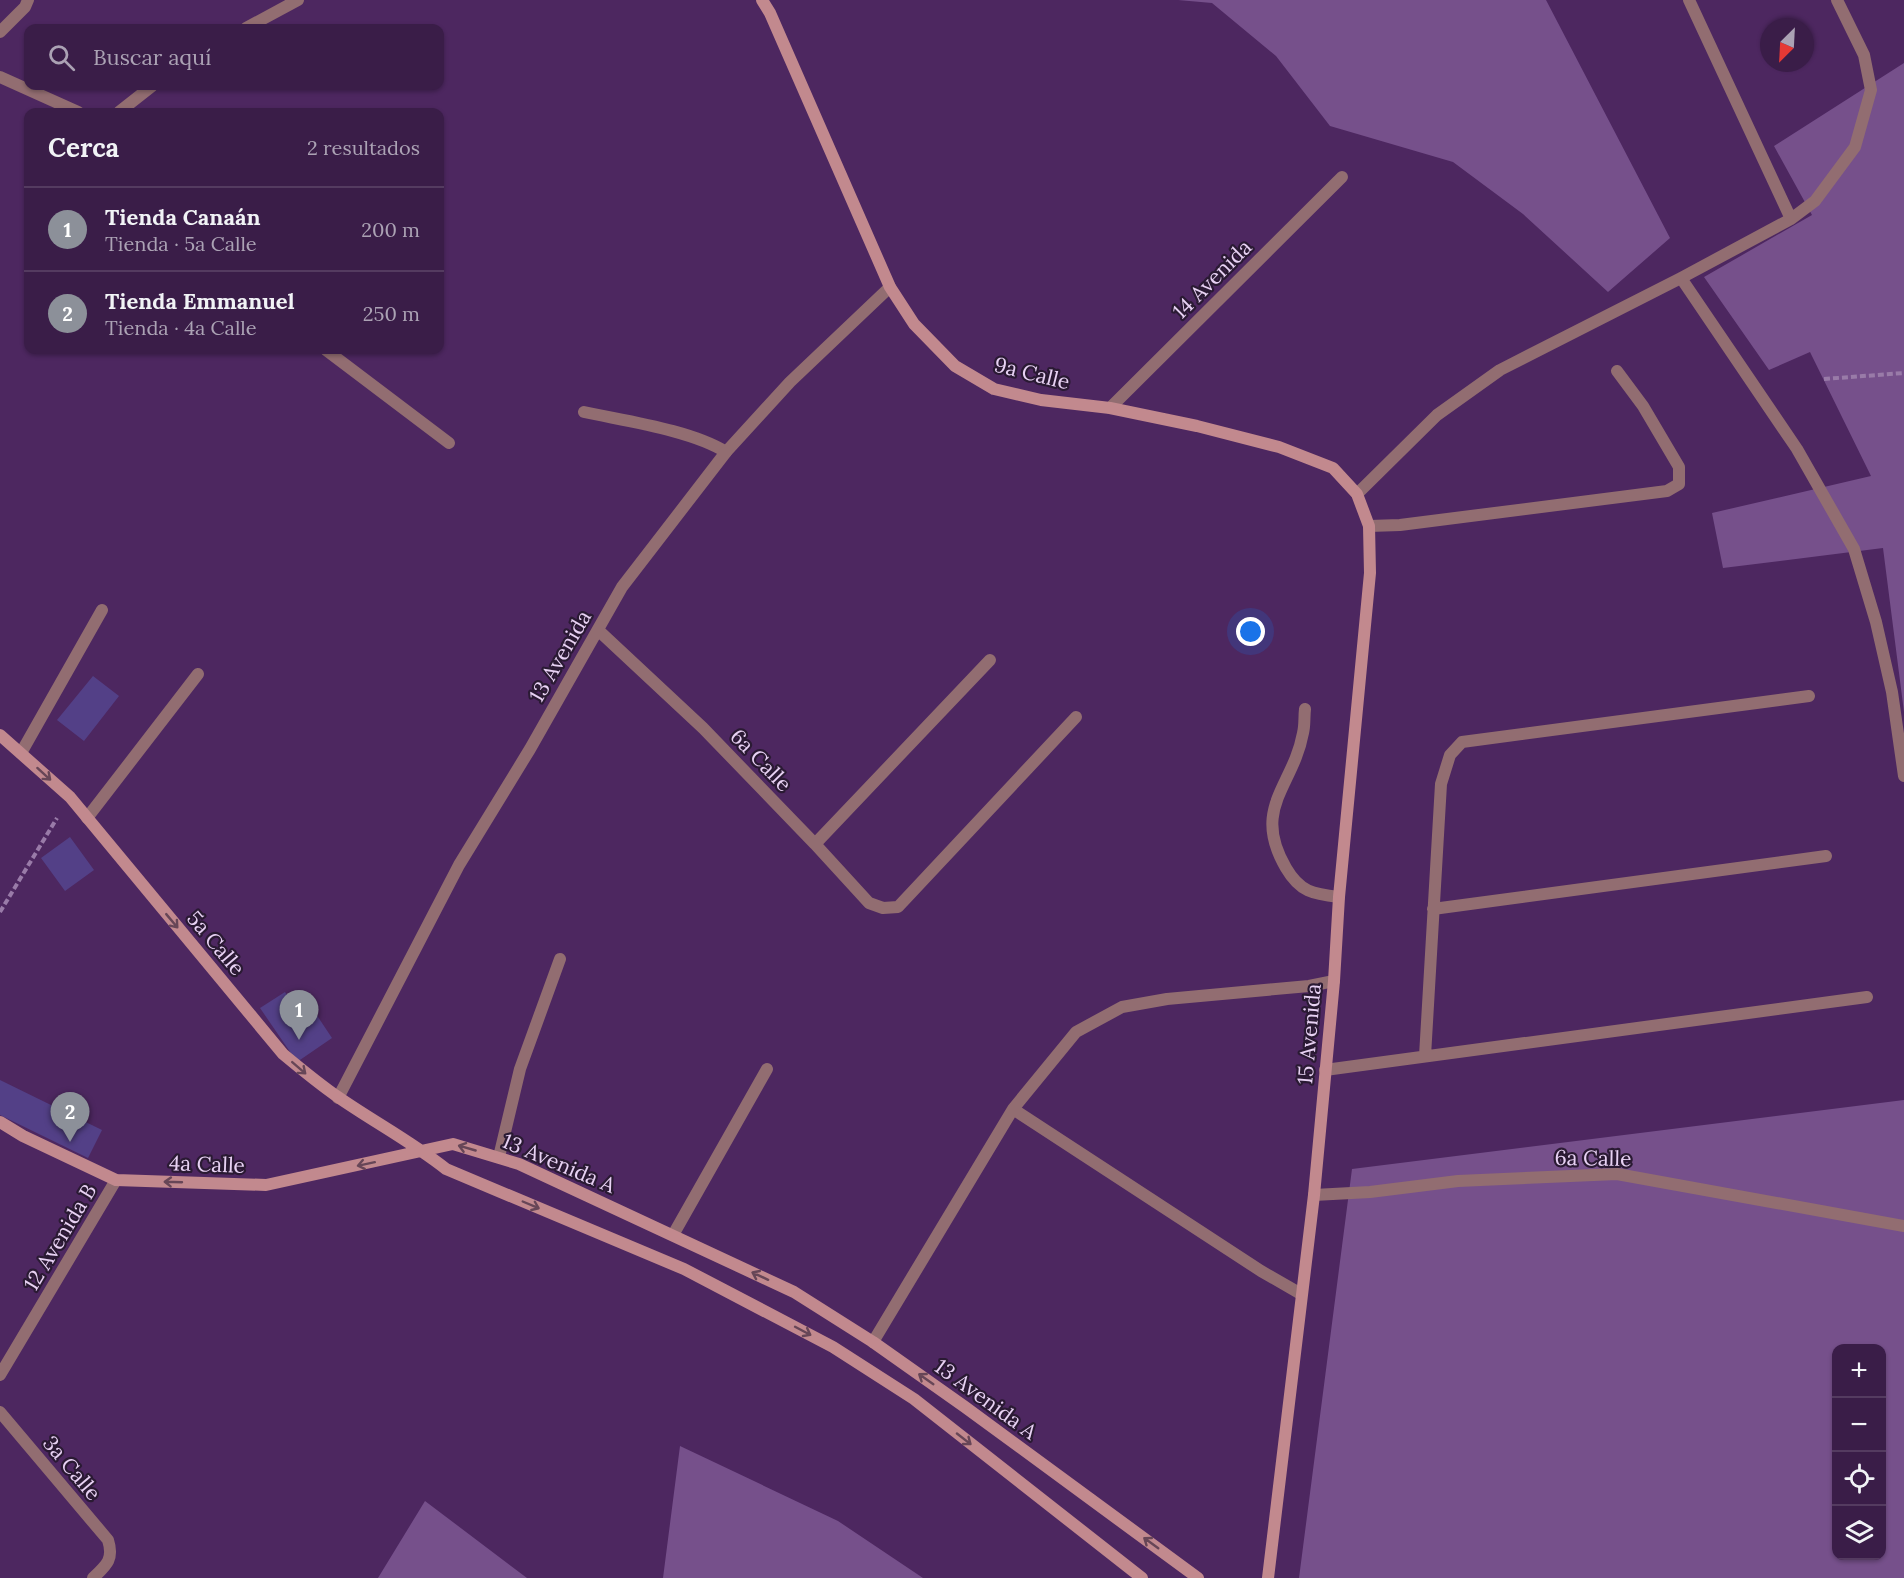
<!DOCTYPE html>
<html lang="es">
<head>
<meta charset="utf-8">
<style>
  :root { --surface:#3a1d48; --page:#41264f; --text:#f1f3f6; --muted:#aba2b4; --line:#543b60; --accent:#8c9099 }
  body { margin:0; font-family:Lora,serif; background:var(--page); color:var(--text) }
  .controls { position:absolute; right:18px; bottom:18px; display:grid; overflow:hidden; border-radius:12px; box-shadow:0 2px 4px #0004 }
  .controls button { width:54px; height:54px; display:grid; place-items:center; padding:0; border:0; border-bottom:2px solid var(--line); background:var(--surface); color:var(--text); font:30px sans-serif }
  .compass { position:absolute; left:1760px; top:18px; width:54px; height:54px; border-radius:50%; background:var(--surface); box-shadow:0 2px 4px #0004; rotate:204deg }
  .you { position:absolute; left:1251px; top:632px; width:21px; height:21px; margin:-15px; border:4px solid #fff; border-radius:50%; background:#1a73e8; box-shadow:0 0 0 9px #1a73e833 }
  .badge { display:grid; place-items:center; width:39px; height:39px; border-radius:50%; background:var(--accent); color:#fff; font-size:20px; font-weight:700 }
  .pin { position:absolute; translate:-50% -50px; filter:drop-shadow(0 2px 3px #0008) }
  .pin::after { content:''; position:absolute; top:32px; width:21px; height:18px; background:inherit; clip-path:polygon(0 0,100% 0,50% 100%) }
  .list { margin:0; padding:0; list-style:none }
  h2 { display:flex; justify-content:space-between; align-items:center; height:78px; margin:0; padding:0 24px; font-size:26px }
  h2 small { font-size:20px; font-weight:400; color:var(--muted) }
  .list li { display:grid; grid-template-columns:39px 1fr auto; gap:18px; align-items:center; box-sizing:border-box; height:84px; padding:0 24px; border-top:2px solid var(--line) }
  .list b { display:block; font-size:22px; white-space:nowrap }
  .list p { margin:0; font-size:20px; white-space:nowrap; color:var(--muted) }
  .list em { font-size:20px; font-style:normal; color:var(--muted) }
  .icon { flex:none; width:33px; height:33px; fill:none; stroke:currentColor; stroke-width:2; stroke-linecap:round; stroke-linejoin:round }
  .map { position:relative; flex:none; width:1904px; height:1578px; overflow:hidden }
  .search { position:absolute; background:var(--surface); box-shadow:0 2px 4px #0004; left:24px; top:24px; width:420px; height:66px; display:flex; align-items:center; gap:15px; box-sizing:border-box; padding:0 21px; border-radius:12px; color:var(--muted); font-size:22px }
  .panel { position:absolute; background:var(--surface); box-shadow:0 2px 4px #0004; left:24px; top:108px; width:420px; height:246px; border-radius:12px }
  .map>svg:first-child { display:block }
  .green { fill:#76508b; fill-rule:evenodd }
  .building { fill:#534087 }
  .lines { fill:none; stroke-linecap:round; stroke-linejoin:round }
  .path { stroke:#997ba8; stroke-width:4; stroke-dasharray:6 3; stroke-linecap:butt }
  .lane { stroke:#926d71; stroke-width:12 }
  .street { stroke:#926d71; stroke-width:12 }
  .secondary { stroke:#c2898e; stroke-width:12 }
  .oneway { stroke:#674657 }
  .labels { text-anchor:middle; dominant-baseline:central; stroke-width:4.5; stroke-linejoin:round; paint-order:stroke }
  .street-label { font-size:21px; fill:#e8d2f4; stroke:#2a1a33 }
</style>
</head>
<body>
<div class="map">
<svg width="1904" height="1578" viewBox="0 0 1904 1578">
  <rect width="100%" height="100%" fill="#4d2760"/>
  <path class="green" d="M1178 0H1546L1670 238 1608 292 1523 214 1453 162 1330 126 1276 56 1212 3Z
    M1904 63V712L1883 548 1723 568 1712 513 1871 476 1810 352 1769 370 1704 277 1812 215 1774 146Z
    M1904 1100V1578H1299L1352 1169ZM1836 1348H1882V1556H1836Z
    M680 1446 838 1521 923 1578H663Z
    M425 1501 527 1578H378Z"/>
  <path class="building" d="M93 676 119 696 84 741 57 720Z
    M70 837 94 870 65 891 41 858Z
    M285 992 303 1019 314 1011 332 1038 297 1062 260 1008Z
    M0 1080 102 1130 88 1158 0 1115Z"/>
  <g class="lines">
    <path class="path" d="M1824 379 1904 373
      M0 912 57 818"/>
    <path class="lane" d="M1110 408 1342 177
      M584 412C625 421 691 430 726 452
      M1305 709C1304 717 1305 725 1303 733 1293 787 1251 808 1286 868 1300 892 1313 894 1339 897
      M1013 1109 1261 1271 1301 1294
      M499 1157 520 1069 560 959
      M873 1342 1013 1109 1076 1032 1122 1007 1167 999 1309 986 1334 981"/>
    <path class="street" d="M1689 0 1791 219
      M246 28 298 0
      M0 32 25 7 28 0
      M0 77 78 112
      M119 112 152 86
      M1681 278 1797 449 1854 549 1876 622 1892 692 1904 776
      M326 350 449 443
      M1357 494 1437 415 1500 370 1681 278 1791 219 1815 201 1855 147 1871 90 1864 55 1837 0
      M1369 526 1400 525 1667 491 1679 484V467L1643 406 1617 371
      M598 630 703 728 815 844 869 903 883 908 898 907 1076 717
      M21 753 102 610
      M87 818 198 674
      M815 844 990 660
      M1433 909 1826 856
      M1425 1056 1441 784 1450 755 1462 742 1809 696
      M1325 1070 1867 997
      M338 1098 459 865 530 749 622 587 726 452 790 382 890 287
      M1314 1195 1370 1192 1458 1181 1617 1174 1904 1226
      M673 1235 767 1069
      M0 1375 116 1180
      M0 1412 108 1540C114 1559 107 1565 93 1578"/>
    <path class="secondary" d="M762 0 770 13 890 287 914 324 955 366 994 389 1041 400 1110 408 1197 426 1279 447 1333 468 1357 494 1369 526 1370 573 1339 897 1334 981 1314 1195 1268 1578
      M0 735 70 797 283 1054C301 1069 319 1084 338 1097 374 1122 412 1142 446 1169L684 1269 833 1347 914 1399 1142 1578
      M0 1122 23 1136 116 1180 266 1185 453 1144 519 1164 794 1292 873 1342 965 1407 1198 1578"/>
  </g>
  <defs><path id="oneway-shaft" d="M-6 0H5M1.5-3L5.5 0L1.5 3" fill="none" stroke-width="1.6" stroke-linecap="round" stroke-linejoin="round" transform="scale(1.5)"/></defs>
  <g class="oneway">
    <use href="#oneway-shaft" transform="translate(44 774) rotate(42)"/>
    <use href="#oneway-shaft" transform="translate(172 921) rotate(50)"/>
    <use href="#oneway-shaft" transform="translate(299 1068) rotate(41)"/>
    <use href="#oneway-shaft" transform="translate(467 1148) rotate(-164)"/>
    <use href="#oneway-shaft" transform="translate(366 1164) rotate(168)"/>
    <use href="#oneway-shaft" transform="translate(173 1182) rotate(-178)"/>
    <use href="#oneway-shaft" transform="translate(531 1205) rotate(23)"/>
    <use href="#oneway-shaft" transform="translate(760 1276) rotate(-155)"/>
    <use href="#oneway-shaft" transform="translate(803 1331) rotate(28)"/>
    <use href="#oneway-shaft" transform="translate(926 1379) rotate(-145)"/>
    <use href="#oneway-shaft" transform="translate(964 1439) rotate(38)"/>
    <use href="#oneway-shaft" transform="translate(1151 1543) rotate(-144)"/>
  </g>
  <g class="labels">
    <g class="street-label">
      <text transform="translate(1212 279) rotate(-45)">14 Avenida</text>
      <text transform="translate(1032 373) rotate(14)">9a Calle</text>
      <text transform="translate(560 656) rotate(-60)">13 Avenida</text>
      <text transform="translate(761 760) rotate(46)">6a Calle</text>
      <text transform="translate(216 943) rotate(50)">5a Calle</text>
      <text transform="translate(1309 1034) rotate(-85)">15 Avenida</text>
      <text transform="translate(1593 1158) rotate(1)">6a Calle</text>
      <text transform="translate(559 1163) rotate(23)">13 Avenida A</text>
      <text transform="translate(207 1164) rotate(2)">4a Calle</text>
      <text transform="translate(60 1237) rotate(-59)">12 Avenida B</text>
      <text transform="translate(986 1399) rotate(36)">13 Avenida A</text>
      <text transform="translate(72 1468) rotate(50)">3a Calle</text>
    </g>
  </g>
</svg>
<div class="controls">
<button>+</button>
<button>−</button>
<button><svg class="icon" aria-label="locate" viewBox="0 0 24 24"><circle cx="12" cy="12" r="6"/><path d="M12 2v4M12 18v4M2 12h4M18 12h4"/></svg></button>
<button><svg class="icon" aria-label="layers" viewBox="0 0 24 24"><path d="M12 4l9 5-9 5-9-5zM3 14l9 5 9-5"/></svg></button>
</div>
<svg class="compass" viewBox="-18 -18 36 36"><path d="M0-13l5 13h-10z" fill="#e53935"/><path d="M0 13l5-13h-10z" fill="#aba2b4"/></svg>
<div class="you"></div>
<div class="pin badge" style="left:299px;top:1040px">1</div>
<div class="pin badge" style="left:70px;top:1142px">2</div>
<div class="search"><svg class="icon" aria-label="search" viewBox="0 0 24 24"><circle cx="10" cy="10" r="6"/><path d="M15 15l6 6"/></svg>Buscar aquí</div>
<section class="panel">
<h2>Cerca<small>2 resultados</small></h2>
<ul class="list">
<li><span class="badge">1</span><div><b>Tienda Canaán</b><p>Tienda · 5a Calle</p></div><em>200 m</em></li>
<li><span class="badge">2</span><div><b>Tienda Emmanuel</b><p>Tienda · 4a Calle</p></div><em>250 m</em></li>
</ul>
</section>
</div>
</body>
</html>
